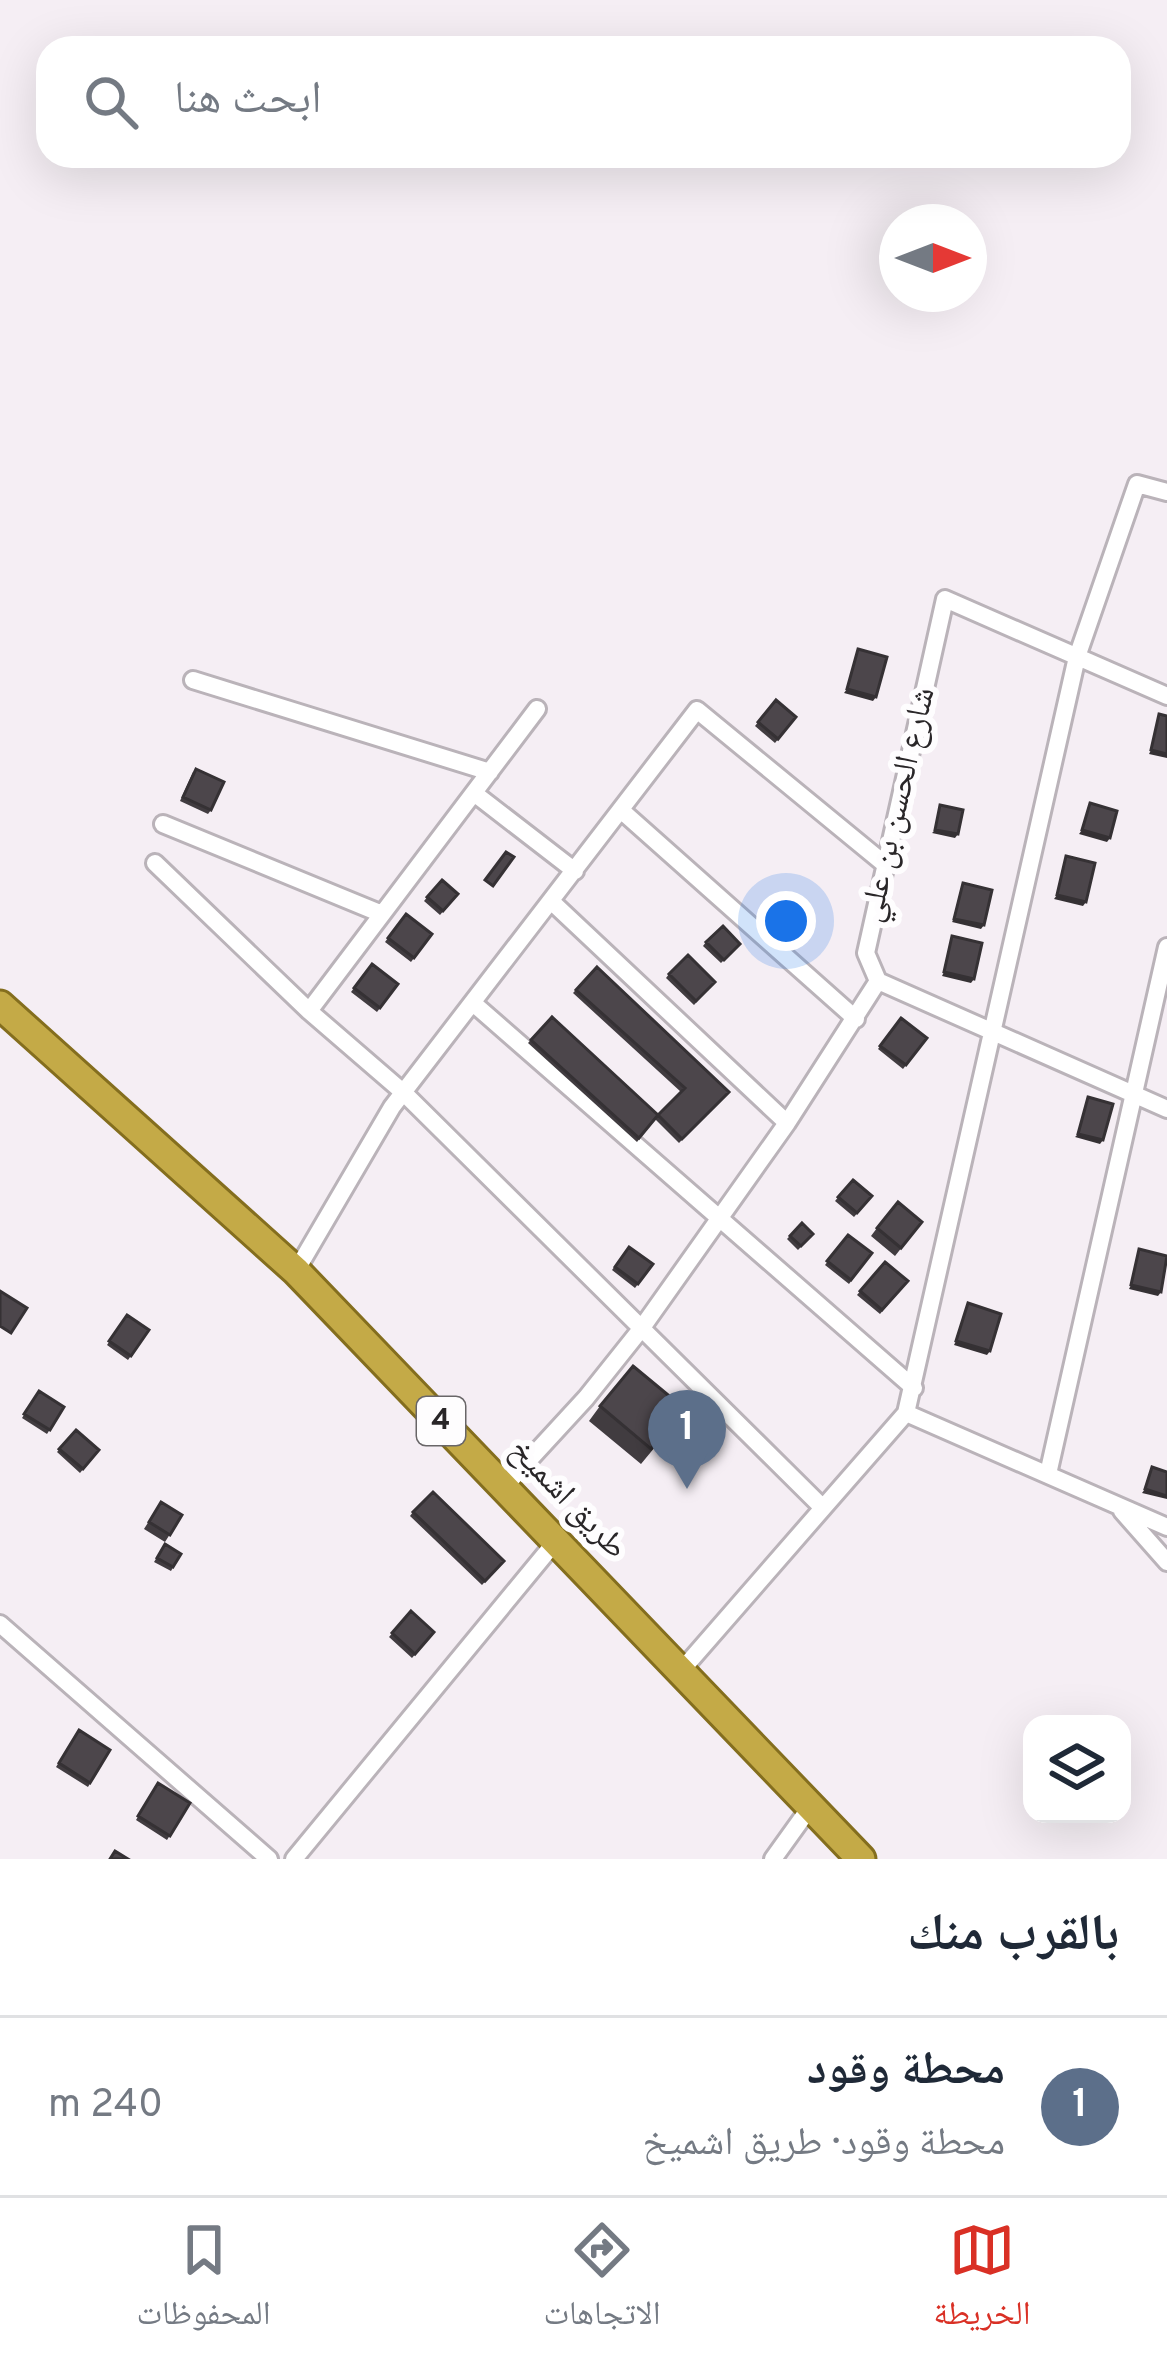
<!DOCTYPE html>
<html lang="ar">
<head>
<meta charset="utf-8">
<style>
  :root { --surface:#fff; --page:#f6f6f7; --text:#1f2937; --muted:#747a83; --line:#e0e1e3; --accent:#d93025 }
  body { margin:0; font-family:Overpass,"Noto Naskh Arabic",sans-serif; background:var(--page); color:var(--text); direction:rtl }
  .controls { position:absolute; right:36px; bottom:36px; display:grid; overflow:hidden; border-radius:24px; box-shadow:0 12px 48px #0002 }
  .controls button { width:108px; height:108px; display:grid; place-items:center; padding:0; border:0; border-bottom:3px solid var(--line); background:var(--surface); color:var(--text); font:60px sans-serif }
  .compass { position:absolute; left:879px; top:204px; width:108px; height:108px; border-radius:50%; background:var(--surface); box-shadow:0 12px 48px #0002; rotate:90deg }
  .you { position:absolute; left:786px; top:921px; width:42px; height:42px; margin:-30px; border:9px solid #fff; border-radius:50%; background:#1a73e8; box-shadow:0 0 0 18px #1a73e833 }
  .badge { display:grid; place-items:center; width:78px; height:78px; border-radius:50%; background:var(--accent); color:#fff; font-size:39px; font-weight:700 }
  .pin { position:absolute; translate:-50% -99px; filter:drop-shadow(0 3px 6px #0008) }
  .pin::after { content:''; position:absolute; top:63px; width:42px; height:36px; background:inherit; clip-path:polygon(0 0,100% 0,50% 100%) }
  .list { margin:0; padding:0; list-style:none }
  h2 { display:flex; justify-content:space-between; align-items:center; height:156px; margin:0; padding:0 48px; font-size:51px }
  h2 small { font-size:39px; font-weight:400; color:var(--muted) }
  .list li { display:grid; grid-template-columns:78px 1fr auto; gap:36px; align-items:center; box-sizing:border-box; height:180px; padding:0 48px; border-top:3px solid var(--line) }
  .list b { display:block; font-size:45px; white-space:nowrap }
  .list p { margin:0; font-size:39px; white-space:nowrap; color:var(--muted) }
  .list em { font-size:39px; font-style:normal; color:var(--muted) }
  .icon { flex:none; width:66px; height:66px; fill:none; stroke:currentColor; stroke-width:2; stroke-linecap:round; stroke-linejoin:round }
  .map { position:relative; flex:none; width:1167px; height:1859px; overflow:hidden; direction:ltr }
  .search { position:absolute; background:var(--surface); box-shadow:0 12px 48px #0002; left:36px; right:36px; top:36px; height:132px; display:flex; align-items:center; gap:30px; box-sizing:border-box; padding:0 42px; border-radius:36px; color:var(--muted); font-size:45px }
  .sheet { height:336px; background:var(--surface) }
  nav { display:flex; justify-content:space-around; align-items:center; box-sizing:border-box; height:168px; border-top:3px solid var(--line); background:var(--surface); font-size:33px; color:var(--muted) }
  nav a { display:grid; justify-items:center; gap:6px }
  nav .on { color:var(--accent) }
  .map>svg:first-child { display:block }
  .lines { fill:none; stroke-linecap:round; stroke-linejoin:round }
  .minor-casing { stroke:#bab3b9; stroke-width:22 }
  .trunk-casing { stroke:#846e1e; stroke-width:33 }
  .minor { stroke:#fff; stroke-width:16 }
  .trunk { stroke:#c4aa47; stroke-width:27 }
  .wall { fill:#413c40 }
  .shaded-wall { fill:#353134 }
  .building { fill:#4c464b; stroke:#353134; stroke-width:3 }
  .labels { text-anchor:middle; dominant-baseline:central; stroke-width:12; stroke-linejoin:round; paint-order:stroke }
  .shield { fill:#fefdfe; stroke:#696668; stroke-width:3 }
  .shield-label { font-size:30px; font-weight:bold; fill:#292628 }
  .street-label { font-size:33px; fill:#292628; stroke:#fefdfe }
</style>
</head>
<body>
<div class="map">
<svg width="1167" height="1859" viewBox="0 0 1167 1859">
  <rect width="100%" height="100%" fill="#f5eef4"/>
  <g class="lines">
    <g class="minor-casing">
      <path id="minor" d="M193 680 490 772
        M1167 696 945 599 866 953 878 981 1167 1109
        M474 793 575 871
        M622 811 856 1019
        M163 824 382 914
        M155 863 309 1011 404 1093 823 1508 906 1413 1077 657 1137 484 1167 492
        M551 901 787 1123
        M473 1003 914 1388
        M309 1011 537 709
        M296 1271 392 1107 697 710 887 866
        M906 1413 1167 1527
        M1048 1474 1167 947
        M505 1486 586 1398 641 1329 787 1123 878 981
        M1122 1511 1167 1562
        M0 1624 269 1859
        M681 1671 823 1508
        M294 1859 556 1541
        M773 1859 811 1806"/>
    </g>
    <g class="trunk-casing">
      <path id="trunk" d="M0 1005 296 1271 861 1859"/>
    </g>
    <use href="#minor" class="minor"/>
    <use href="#trunk" class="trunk"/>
  </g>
  <path class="wall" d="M776 700 796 717 775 743 755 726Z
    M193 772 211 810 208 814 180 801Z
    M442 880 458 894 440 915 424 901Z
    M406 914 432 934 411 962 385 942Z
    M706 942 737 947 721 963 703 946Z
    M372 964 398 984 377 1012 351 992Z
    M597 967 729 1092 679 1143 655 1119 637 1142 528 1043 552 1017 658 1115 681 1092 573 993Z
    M669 974 715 982 694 1005 666 978Z
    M901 1018 927 1038 903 1069 878 1049Z
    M853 1180 872 1196 854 1217 835 1201Z
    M922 1222 895 1256 871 1236 877 1228Z
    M802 1223 813 1234 798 1250 787 1239Z
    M848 1235 872 1253 849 1284 825 1265Z
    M629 1247 653 1264 635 1288 612 1270Z
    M885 1262 908 1281 880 1314 857 1295Z
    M127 1315 149 1330 128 1360 107 1345Z
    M39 1391 64 1407 47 1434 22 1418Z
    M600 1406 674 1424 641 1464 589 1421Z
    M76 1430 99 1450 80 1473 57 1452Z
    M161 1502 182 1515 165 1542 144 1529Z
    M413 1512 504 1561 482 1585 410 1516Z
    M165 1544 181 1554 171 1571 154 1562Z
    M411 1611 434 1632 412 1658 389 1637Z
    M79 1730 110 1750 88 1787 56 1767Z
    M158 1783 190 1803 167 1840 136 1820Z"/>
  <path class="shaded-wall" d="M847 689 876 697 873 701 844 693Z
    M1151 750 1167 754V758L1149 754Z
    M935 830 958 834 955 838 932 833Z
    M1082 830 1110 838 1107 842 1079 834Z
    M1057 895 1086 902 1083 906 1054 899Z
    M954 919 984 925 981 929 952 922Z
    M944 972 974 979 971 983 942 976Z
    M1078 1134 1103 1140 1100 1144 1075 1137Z
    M1131 1285 1161 1292 1158 1296 1129 1289Z
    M956 1341 990 1351 987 1355 954 1345Z
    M1145 1489 1167 1496V1499L1142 1493Z"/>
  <path class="building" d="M858 649 887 657 876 697 847 689Z
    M776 700 796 717 778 739 758 722Z
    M1159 714 1167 716V754L1151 750Z
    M196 769 224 782 211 810 183 797Z
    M1090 803 1117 811 1110 838 1082 830Z
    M940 805 963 810 958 834 935 830Z
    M506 852 514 857 493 886 485 880Z
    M1066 856 1095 863 1086 902 1057 895Z
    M442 880 458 894 443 911 427 897Z
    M963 883 992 890 984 925 954 919Z
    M406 914 432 934 414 958 388 938Z
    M723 926 740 944 724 960 706 942Z
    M952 936 982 943 974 979 944 972Z
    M688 955 715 982 696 1001 669 974Z
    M372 964 398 984 380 1008 354 988Z
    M597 967 729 1092 682 1139 658 1115 639 1138 531 1040 552 1017 658 1115 685 1088 576 990Z
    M901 1018 927 1038 906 1065 880 1046Z
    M1088 1097 1113 1104 1103 1140 1078 1134Z
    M853 1180 872 1196 857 1213 838 1197Z
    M898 1202 922 1222 901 1248 877 1228Z
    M802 1223 813 1234 801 1246 790 1236Z
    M848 1235 872 1253 851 1280 827 1261Z
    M629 1247 653 1264 638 1284 615 1267Z
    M1139 1249 1167 1256 1161 1292 1131 1285Z
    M885 1262 908 1281 882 1310 860 1291Z
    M0 1291 27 1308 11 1333 0 1326Z
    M968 1303 1001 1314 990 1351 956 1341Z
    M127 1315 149 1330 131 1356 109 1341Z
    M633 1366 685 1409 651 1449 600 1406Z
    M39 1391 64 1407 50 1430 24 1414Z
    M76 1430 99 1450 83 1469 59 1449Z
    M1152 1467 1167 1472V1496L1145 1489Z
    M433 1492 504 1561 485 1581 413 1512Z
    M161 1502 182 1515 170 1535 149 1522Z
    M165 1544 181 1554 173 1567 157 1558Z
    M411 1611 434 1632 415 1654 392 1633Z
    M79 1730 110 1750 90 1783 59 1763Z
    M158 1783 190 1803 170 1836 138 1816Z
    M115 1851 128 1859H110Z"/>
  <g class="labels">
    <rect class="shield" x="417" y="1397" width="48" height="48" rx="9"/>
    <g class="shield-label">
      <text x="441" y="1421">4</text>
    </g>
    <g class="street-label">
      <text transform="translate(899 805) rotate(-77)">شارع الحسن بن علي</text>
      <text transform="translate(567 1500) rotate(46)">طريق اشميخ</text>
    </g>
  </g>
</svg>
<div class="controls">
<button><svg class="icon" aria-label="layers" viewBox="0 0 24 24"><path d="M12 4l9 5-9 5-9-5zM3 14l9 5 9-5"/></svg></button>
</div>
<svg class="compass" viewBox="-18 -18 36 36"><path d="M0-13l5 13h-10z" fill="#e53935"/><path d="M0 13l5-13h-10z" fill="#747a83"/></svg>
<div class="you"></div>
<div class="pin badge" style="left:687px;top:1489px;background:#5c6f8a">1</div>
<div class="search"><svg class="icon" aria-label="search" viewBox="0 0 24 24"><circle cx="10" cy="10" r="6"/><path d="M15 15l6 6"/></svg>ابحث هنا</div>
</div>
<section class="sheet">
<h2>بالقرب منك<small></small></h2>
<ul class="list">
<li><span class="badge" style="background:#5c6f8a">1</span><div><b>محطة وقود</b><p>محطة وقود · طريق اشميخ</p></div><em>240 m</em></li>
</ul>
</section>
<nav>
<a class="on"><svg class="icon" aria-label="map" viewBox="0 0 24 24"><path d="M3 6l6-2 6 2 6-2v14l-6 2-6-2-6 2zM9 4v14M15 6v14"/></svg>الخريطة</a>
<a><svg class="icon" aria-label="directions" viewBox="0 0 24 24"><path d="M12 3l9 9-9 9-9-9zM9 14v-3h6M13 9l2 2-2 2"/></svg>الاتجاهات</a>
<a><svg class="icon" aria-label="saved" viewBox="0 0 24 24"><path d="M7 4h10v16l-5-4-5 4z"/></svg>المحفوظات</a>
</nav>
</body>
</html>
